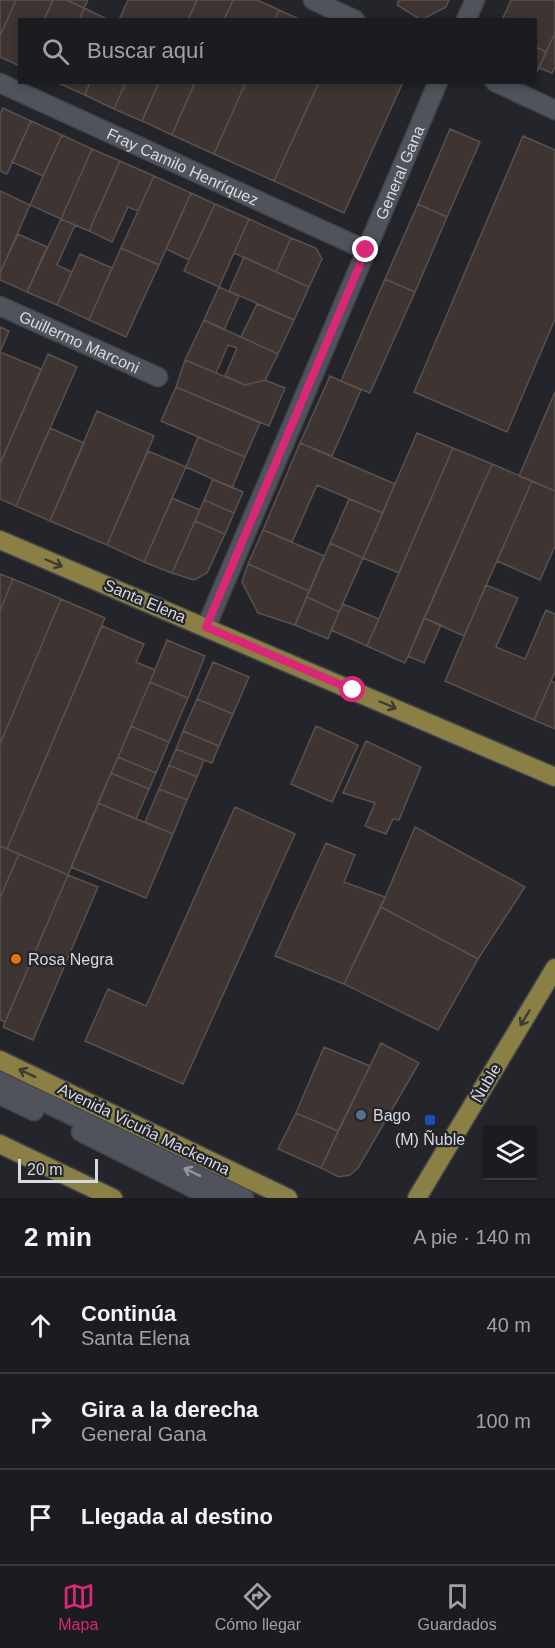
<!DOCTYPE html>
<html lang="es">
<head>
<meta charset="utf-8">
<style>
  :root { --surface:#1a1c20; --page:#27292d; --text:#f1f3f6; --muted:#9fa1a5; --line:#383a3e; --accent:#db2777 }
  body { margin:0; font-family:Arial,sans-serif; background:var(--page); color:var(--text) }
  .controls { position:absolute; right:18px; bottom:18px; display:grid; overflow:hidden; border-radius:0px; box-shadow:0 3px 9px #0003 }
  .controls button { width:54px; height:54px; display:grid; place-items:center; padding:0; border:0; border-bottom:2px solid var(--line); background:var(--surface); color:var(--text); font:30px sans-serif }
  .scale { position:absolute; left:18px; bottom:15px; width:80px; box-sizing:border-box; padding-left:6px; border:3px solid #d7d9dd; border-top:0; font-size:16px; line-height:21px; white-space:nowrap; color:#d7d9dd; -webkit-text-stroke:4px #23252b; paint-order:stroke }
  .stop { position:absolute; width:18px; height:18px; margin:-14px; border:4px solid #db2777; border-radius:50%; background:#fff }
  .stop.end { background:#db2777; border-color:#fff; box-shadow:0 2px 6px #0008 }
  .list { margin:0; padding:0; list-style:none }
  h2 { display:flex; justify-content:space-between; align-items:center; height:78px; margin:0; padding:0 24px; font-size:26px }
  h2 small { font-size:20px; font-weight:400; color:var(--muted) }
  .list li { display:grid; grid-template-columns:39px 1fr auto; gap:18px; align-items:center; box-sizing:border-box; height:96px; padding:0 24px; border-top:2px solid var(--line) }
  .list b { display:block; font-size:22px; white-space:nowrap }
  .list p { margin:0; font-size:20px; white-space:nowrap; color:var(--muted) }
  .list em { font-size:20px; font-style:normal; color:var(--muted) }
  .icon { flex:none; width:33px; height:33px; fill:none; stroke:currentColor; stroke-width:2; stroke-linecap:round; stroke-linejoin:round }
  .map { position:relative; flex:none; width:555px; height:1198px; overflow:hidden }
  .search { position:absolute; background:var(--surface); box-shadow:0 3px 9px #0003; left:18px; right:18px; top:18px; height:66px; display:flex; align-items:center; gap:15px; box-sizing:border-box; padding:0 21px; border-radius:0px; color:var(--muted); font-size:22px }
  .sheet { height:366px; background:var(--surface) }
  nav { display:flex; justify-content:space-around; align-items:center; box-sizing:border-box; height:84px; border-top:2px solid var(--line); background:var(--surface); font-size:16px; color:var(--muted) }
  nav a { display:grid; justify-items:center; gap:3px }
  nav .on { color:var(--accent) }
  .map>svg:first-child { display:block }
  .building { fill:#3e3532; stroke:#5a514e; stroke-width:1.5 }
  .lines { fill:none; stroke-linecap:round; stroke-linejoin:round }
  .minor-casing { stroke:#414348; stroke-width:21 }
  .major-casing { stroke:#414348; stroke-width:21 }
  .minor { stroke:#50535b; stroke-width:18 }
  .major { stroke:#8a7f44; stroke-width:18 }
  .oneway { stroke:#3d3c31 }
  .oneway2 { stroke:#94969c }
  .route { stroke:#db2777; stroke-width:8 }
  .food-dot { fill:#e8710a; stroke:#23252b; stroke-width:2 }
  .service-dot { fill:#5c6f8a; stroke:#23252b; stroke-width:2 }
  .transit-dot { fill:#1a4fb4; stroke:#23252b; stroke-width:2 }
  .labels { text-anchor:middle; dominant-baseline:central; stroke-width:4.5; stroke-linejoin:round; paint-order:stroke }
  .street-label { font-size:16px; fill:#d7d9dd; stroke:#23252b }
  .poi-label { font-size:16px; fill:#d7d9dd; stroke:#23252b; text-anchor:start }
</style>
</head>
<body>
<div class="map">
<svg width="555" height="1198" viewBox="0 0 555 1198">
  <rect width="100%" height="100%" fill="#23252b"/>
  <path class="building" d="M0 0H16L0 36Z
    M16 0H53L44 20H20V66L0 57V36Z
    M53 0H66L84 8 79 20H44Z
    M66 0H88L84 8Z
    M128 0H197L188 20H119Z
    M197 0H233L224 20H188Z
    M233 0H257L279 10 275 20H224Z
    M399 0H449L446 7 421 20 397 5Z
    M511 0H555V33L546 52 536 47V20H502Z
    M84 8 109 20H79Z
    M279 10 301 20H275Z
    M555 33V67L552 73 539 68Z
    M536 47 546 52 536 74Z
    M56 82H90L85 95Z
    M90 82H126L114 109 85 95Z
    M126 82H159L142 121 114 109Z
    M159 82H195L172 135 142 121Z
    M195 82H246L214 154 172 135Z
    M246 82H319L274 181 214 154Z
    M319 82H403L344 213 274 181Z
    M3 108 31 121 7 174 0 171V114Z
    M31 121 62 135 43 176 12 162Z
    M450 129 480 142 447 217 418 204Z
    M62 135 92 149 61 219 30 205Z
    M523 136 555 150V319L507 432 414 392Z
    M92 149 120 161 89 231 61 219Z
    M120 161 154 176 138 211 128 207 112 242 89 231Z
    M154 176 191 193 159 265 121 248Z
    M0 191 30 205 0 273Z
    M191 193 215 204 189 260 166 249Z
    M215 204 249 219 219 287 184 271Z
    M418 204 447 217 415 292 385 279Z
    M61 219 75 225 57 265 72 272 57 305 27 292Z
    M249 219 291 238 276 272 234 253Z
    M18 234 47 247 27 292 0 280V273Z
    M291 238 316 248 322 259 309 287 276 272Z
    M121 248 159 265 126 337 89 320Z
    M80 254 112 268 89 320 57 305Z
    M244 257 309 287 294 320 229 291Z
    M385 279 415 292 370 393 341 381Z
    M219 287 239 296 224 330 204 320Z
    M257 304 294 320 278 354 241 337Z
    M204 320 278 354 265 380 245 385 225 376 237 348 228 345 216 373 185 360Z
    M0 327 9 331 0 352Z
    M0 352 41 369 0 464Z
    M48 354 77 367 16 506 0 499V464Z
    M185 360 245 385 265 380 285 388 269 426 176 387Z
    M330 376 361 390 332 456 300 443Z
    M176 387 260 423 245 457 161 421Z
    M555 392V491L519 476Z
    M97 411 154 436 107 545 50 521Z
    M50 428 84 443 50 521 16 506Z
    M417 433 453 448 399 573 363 558Z
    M198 437 245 457 232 488 186 467Z
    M300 443 395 484 383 513 317 485 292 542 263 530Z
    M453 448 492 464 405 663 367 646Z
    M148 451 186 467 144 562 107 545Z
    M492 464 532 481 464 636 424 618Z
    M213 479 243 492 234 513 204 500Z
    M532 481 555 491V546L540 580 497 561Z
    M172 498 200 510 172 573 144 562Z
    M349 499 383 513 363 558 330 543Z
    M204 500 234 513 225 534 195 521Z
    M195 521 225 534 207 573 194 580 172 573Z
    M263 530 324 556 309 591 248 564Z
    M330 543 363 558 339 612 307 597Z
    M248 564 309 591 295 625 258 613 242 582Z
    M0 574 13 579 0 611Z
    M13 579 61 599 0 744V611Z
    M486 585 518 598 496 647 525 659 546 610 555 614V672L534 720 445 681Z
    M307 597 339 612 328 639 295 625Z
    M61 599 105 618 7 849 0 846V744Z
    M343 604 379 619 367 646 331 630Z
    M424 618 441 625 424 663 408 656Z
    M102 626 144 644 136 662 155 670 68 875 7 849Z
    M167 640 205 656 188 698 150 682Z
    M213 662 249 677 233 714 197 699Z
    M551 681 555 683V729L534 720Z
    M150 682 188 698 169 742 131 726Z
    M197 699 233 714 219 746 183 731Z
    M131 726 169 742 156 773 118 757Z
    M316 726 358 745 332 802 291 784Z
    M183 731 219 746 212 763 176 749Z
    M366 741 421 767 399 820 393 819 386 834 365 826 375 803 343 793Z
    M176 749 204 760 197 777 169 765Z
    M118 757 156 773 149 789 111 773Z
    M169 765 197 777 187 800 159 789Z
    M111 773 149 789 136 819 98 803Z
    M159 789 187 800 173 834 145 822Z
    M98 803 173 834 146 898 71 867Z
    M235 807 295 834 183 1084 85 1041 108 989 146 1006Z
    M415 827 525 887 478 959 381 907Z
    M326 843 355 855 344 882 385 897 344 984 275 956Z
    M0 846 19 854 0 898Z
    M19 854 68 875 5 1022 0 1020V898Z
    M68 875 98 887 33 1040 3 1027Z
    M381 907 478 959 438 1030 344 984Z
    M381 1043 419 1063 358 1168 350 1175 339 1177 321 1168Z
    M324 1047 370 1066 338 1131 296 1113Z
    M296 1113 338 1131 321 1168 278 1149Z"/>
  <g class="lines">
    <g class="minor-casing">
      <g id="minor">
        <path d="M313 0 355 20"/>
        <path d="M466 20 475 0"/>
        <path d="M495 82 555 110"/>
        <path id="s1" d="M0 83 366 250"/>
        <path id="s2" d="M0 306 158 377"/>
        <path id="s3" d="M206 627 438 82"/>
        <path d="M0 1081 244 1198"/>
        <path d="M0 1095 34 1111"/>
        <path d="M81 1132 213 1198"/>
      </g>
    </g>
    <g class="major-casing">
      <path id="major" d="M0 540 555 777
        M0 1060 288 1198
        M0 1144 113 1198
        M417 1198 555 968"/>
    </g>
    <use href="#minor" class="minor"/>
    <use href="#major" class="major"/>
  </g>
  <defs><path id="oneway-shaft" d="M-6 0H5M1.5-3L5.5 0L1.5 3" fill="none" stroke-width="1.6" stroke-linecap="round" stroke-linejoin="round" transform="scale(1.5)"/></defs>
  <g class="oneway">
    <use href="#oneway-shaft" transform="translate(54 563) rotate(23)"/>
    <use href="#oneway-shaft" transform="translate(388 705) rotate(23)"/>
    <use href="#oneway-shaft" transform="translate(525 1018) rotate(121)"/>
    <use href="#oneway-shaft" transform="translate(27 1073) rotate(-154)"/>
  </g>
  <use class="oneway2" href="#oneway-shaft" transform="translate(192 1172) rotate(-154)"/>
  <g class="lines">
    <path class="route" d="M353 690 206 627 366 250"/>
  </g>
  <circle class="food-dot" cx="16" cy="959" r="6"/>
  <circle class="service-dot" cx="361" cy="1115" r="6"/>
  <rect class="transit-dot" x="424" y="1114" width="12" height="12" rx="3"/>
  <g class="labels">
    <g class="street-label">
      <text stroke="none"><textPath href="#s1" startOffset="201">Fray Camilo Henríquez</textPath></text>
      <text stroke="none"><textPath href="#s3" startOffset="494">General Gana</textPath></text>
      <text stroke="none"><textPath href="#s2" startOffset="87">Guillermo Marconi</textPath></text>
      <text transform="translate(145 601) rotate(23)">Santa Elena</text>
      <text transform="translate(486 1083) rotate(-59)">Ñuble</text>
      <text transform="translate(144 1129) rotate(26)">Avenida Vicuña Mackenna</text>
    </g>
    <g class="poi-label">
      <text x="28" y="959">Rosa Negra</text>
      <text x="373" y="1115">Bago</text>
      <text x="430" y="1139" text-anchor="middle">(M) Ñuble</text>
    </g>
  </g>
</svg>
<div class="controls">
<button><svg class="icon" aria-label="layers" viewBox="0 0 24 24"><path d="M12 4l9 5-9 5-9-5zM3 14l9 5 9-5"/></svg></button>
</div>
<div class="scale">20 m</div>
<div class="stop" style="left:353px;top:690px"></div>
<div class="stop end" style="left:366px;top:250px"></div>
<div class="search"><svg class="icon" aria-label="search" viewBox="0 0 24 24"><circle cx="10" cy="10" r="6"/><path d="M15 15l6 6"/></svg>Buscar aquí</div>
</div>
<section class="sheet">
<h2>2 min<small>A pie · 140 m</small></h2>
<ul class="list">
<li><svg class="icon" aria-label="ahead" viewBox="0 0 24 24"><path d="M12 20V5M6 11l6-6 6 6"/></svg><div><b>Continúa</b><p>Santa Elena</p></div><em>40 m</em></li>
<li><svg class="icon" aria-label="right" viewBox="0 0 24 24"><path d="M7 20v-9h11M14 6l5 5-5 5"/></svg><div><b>Gira a la derecha</b><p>General Gana</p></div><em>100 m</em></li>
<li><svg class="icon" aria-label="arrive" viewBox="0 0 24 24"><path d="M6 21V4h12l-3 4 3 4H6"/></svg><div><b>Llegada al destino</b></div></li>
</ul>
</section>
<nav>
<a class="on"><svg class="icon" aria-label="map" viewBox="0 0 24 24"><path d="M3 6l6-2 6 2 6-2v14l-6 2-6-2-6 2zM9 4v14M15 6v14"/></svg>Mapa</a>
<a><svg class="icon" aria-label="directions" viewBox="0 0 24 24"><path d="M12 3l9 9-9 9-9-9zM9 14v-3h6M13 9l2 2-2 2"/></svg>Cómo llegar</a>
<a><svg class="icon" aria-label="saved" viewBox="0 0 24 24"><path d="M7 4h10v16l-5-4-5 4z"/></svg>Guardados</a>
</nav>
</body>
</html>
